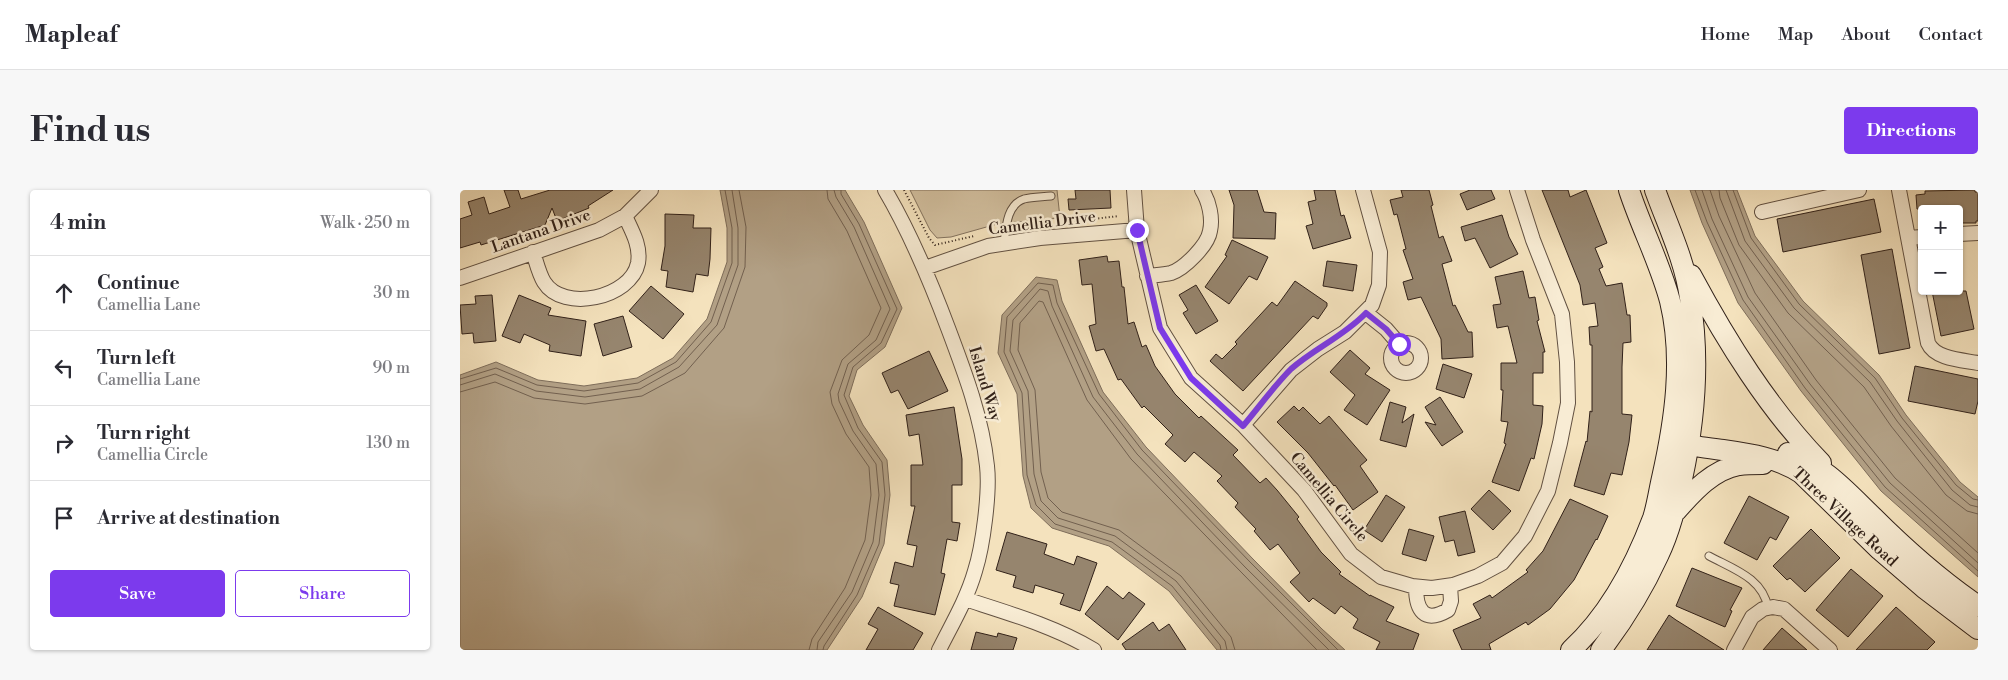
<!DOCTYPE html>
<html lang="en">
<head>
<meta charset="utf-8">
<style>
  :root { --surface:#fff; --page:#f7f7f7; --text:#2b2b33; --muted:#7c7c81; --line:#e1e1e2; --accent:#7c3aed }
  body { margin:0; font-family:"Libre Bodoni",serif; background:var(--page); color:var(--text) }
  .controls { position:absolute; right:15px; top:15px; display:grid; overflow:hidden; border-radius:5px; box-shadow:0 1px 4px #0004 }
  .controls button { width:45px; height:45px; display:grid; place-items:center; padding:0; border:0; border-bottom:1px solid var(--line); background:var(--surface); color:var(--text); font:25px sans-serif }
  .stop { position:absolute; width:15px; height:15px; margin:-11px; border:4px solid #7c3aed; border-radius:50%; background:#fff }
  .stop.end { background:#7c3aed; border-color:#fff; box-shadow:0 1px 5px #0008 }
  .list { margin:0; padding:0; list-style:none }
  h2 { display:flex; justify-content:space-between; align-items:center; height:65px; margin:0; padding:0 20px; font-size:21px }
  h2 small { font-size:16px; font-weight:400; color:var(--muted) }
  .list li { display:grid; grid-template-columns:32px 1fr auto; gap:15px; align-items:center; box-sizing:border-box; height:75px; padding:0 20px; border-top:1px solid var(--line) }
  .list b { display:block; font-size:19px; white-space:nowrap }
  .list p { margin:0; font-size:16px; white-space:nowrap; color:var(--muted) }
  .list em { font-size:16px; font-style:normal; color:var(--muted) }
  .actions { display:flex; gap:10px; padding:15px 20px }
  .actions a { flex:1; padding:11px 0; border:1px solid var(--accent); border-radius:5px; text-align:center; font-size:18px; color:var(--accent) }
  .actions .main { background:var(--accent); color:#fff }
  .icon { flex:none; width:28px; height:28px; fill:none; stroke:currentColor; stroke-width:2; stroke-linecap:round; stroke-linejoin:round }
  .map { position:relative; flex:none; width:1518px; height:460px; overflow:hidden; border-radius:5px }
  header { display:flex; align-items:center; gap:30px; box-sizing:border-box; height:70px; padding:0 25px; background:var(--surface); border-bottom:1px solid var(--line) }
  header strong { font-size:24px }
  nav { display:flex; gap:28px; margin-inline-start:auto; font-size:18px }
  .intro { display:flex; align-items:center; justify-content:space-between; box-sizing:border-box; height:120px; padding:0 30px }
  h1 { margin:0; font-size:35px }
  .button { padding:12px 22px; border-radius:5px; background:var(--accent); color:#fff; font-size:18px; font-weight:700 }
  main { display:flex; gap:30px; padding:0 30px }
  aside { flex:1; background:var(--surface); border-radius:5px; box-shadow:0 1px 4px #0004 }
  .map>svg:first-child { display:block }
  .green { fill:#d3c1a1; stroke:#82715d }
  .water { fill:#b2a085; stroke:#7e6d5a }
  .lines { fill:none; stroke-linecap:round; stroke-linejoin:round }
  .shore { stroke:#72604f; stroke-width:1 }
  .building { fill:#96856e; stroke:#312119 }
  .lane-casing { stroke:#625142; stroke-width:9 }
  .street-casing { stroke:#625142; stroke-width:16 }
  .secondary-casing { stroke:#312119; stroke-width:22 }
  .path { stroke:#312119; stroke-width:2; stroke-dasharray:1 2.5; stroke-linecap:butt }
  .lane { stroke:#f8ecd4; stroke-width:7 }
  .street { stroke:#f8ecd4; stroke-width:14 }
  .secondary { stroke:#f8ecd4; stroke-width:20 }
  .route { stroke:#7c3aed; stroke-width:6 }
  .labels { text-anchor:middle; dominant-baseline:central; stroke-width:5; stroke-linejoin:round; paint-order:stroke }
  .street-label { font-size:16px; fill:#312119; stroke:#f8ecd4 }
</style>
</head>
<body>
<header>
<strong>Mapleaf</strong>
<nav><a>Home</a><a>Map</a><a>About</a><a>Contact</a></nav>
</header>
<div class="intro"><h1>Find us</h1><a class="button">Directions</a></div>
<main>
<aside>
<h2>4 min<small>Walk · 250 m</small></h2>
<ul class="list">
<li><svg class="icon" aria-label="ahead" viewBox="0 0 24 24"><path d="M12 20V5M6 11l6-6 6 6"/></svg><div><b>Continue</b><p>Camellia Lane</p></div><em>30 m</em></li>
<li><svg class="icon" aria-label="left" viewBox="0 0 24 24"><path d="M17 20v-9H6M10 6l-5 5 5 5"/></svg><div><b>Turn left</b><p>Camellia Lane</p></div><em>90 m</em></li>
<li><svg class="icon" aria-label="right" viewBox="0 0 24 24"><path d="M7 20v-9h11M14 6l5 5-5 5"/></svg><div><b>Turn right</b><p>Camellia Circle</p></div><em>130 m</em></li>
<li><svg class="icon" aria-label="arrive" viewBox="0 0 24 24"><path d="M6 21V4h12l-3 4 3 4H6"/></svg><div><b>Arrive at destination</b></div></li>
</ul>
<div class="actions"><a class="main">Save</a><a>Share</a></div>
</aside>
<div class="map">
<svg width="1518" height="460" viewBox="0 0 1518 460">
  <rect width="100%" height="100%" fill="#f4e2bd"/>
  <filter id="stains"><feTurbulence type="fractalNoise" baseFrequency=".004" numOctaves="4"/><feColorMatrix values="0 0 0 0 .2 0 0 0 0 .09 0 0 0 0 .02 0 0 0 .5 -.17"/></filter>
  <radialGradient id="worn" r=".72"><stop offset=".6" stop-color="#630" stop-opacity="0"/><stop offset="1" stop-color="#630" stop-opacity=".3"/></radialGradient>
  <path class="green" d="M450 0H597L600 28 537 34 491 47 477 48 470 40Z"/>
  <path class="water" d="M260 0H385L404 32 442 118 425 157 397 180 389 206 403 235 427 270 430 305 424 354 402 407 367 460H0V185L36 172 78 190 124 196 177 188 213 168 247 129 267 72V38Z
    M1230 0H1277L1295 46 1343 111 1419 185 1446 225 1500 292 1518 307V387L1421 301 1341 201 1278 113 1242 33Z
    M576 87 597 90 602 111 643 202 686 257 793 369 862 439 885 460H757L709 401 649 356 592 338 571 318 563 286 557 204 538 163 542 125Z"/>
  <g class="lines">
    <path class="shore" d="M1235 0 1247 32 1283 110 1345 198 1425 297 1518 381
      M1242 0 1252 29 1288 107 1350 194 1430 293 1518 373
      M1250 0 1259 26 1295 103 1356 190 1435 288 1518 363
      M1259 0 1260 8 1279 55 1328 123 1404 197 1431 236 1486 305 1507 321 1518 324
      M1266 0 1285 51 1334 118 1410 192 1437 231 1492 300 1510 315 1518 317
      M1273 0 1291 48 1339 114 1415 188 1442 228 1496 295 1513 309 1518 310
      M0 189 36 178 77 195 124 201 178 193 216 172 251 132 272 73V38L265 0
      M0 195 35 184 76 201 125 207 180 199 219 177 257 135 278 75V38L272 0
      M0 202 35 192 74 208 125 214 182 206 225 183 264 138 285 77 286 37 279 0
      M349 460 352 449 385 398 405 350 411 305 409 277 386 244 372 214 370 202 382 170 409 145 421 118 387 41 368 9 367 0
      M357 460 358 452 392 402 413 352 419 305 416 274 393 241 379 211 378 204 388 174 416 150 430 119 394 37 376 7 374 0
      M363 460 364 456 397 405 419 354 425 305 422 272 398 238 384 205 393 177 421 153 437 119 399 34 381 4V0
      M761 460 760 455 712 396 652 352 595 334 576 315 567 285 562 203 544 162 547 127 578 93 593 95 597 113 639 204 682 260 790 372 878 460
      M767 460 765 451 716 391 655 346 598 328 581 311 574 284 568 201 550 161 553 130 580 99 588 101 592 116 633 207 677 264 785 377 869 460
      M775 460 771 447 721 386 659 340 602 322 588 308 581 282 575 200 558 160 560 133 579 111 583 112 627 210 671 269 857 460"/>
  </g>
  <path class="building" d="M44 0H58L61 9 90 0H153L128 16 129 18 97 31 92 18 85 35 21 55 20 52 0 58V29L12 25 8 12 24 7 29 24 50 17Z
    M615 0H650L651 18 609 20 608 9H616Z
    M769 0H797L804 22 816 23 815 49 773 48 774 15Z
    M854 0H875L881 26 884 25 891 48 853 59 846 36 853 34 848 12 856 10Z
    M941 0H969L973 15 971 16 979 48 983 46 992 71 982 74 993 116 995 115 1008 142H1012L1013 167 982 169 981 149 961 107 948 110 943 92 953 89 943 60 946 59 937 24 934 25 930 10 943 7Z
    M1010 0H1031L1035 9 1007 20 1000 4Z
    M1082 0H1108L1110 7 1126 0 1147 53 1135 58 1143 77 1139 79 1146 96 1162 93 1167 125H1170L1171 152 1163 153 1162 177V224L1172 225 1169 252 1162 285 1151 283 1144 305 1114 296 1126 251 1127 252 1130 221 1132 222V155H1130L1129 137 1138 136 1135 113 1123 115 1120 95Z
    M1515 0V2H1518V31H1516V33H1499V19H1457L1456 5 1465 4V1Z
    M1414 9 1421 42 1323 62 1317 29Z
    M205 24 234 25 233 38H251L250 69 248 86 236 84 233 102 206 97 208 81 201 80 205 56Z
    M1042 25 1049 47 1058 64 1030 78 1015 48 1005 51 1001 37Z
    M772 50 808 67 797 90 789 86 769 114 745 97 767 66 765 65Z
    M1432 59 1450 158 1419 164 1401 65Z
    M647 66 648 72 659 71 662 97H664L668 134 674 132 682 157 686 155 695 176 715 204 739 228 741 226 778 260 773 265 800 293 806 288 817 300 839 327 837 329 861 362 881 382 879 384 910 406V405L934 417 926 431 959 444 953 460H916L920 452 893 438 898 429 881 416 875 424 853 408 849 412 830 392 840 383 818 354 810 360 794 341 796 339 775 317 778 313 757 291 762 286 734 262 725 272 705 254 713 245 684 216 682 218 661 189 658 190 644 159 636 161 629 136 636 134 632 94 622 95 619 70Z
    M867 71 897 75 893 101 863 96Z
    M1063 81 1069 108 1075 107 1079 130 1077 131 1085 162H1083V183H1073V215L1083 216 1082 234 1074 269 1071 268 1059 301 1032 292 1046 254 1044 253 1048 232 1041 231 1043 200H1041V173H1057L1048 136 1037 138 1033 115 1041 114 1035 87Z
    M835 91 867 113V116L858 129 853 126 783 201 750 171 756 164 762 169 777 154 775 152 812 112 817 116Z
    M736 95 758 131 736 144 723 123 728 120 719 105Z
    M191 96 224 124 203 149 169 121Z
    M1472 101H1506L1514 139 1481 146Z
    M32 105 36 151 14 153 13 143 2 144 0 115 16 114 15 106Z
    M59 105 91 118 88 125 126 131 121 166 89 161 90 155 64 144 60 153 42 146Z
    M163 126 172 157 143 166 134 134Z
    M890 160 910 178 905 184 930 200 907 235 884 220 895 205 870 182Z
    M469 161 488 201 448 219 438 200 431 203 422 183Z
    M983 174 1012 184 1004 208 976 199Z
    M1455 176 1518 189V211L1515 224 1448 211Z
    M980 207 1003 242 982 256 965 232 976 235 965 217Z
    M930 212 946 217 942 233 954 224 946 257 920 250Z
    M834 216 839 221 843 217 860 234 869 226 907 270 900 276 918 302 893 320 875 295 874 296 848 263 817 232Z
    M494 217 502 269V295H492V332L500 333 497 351 487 349 481 383 485 384 475 425 434 416 439 395 430 393 435 372 453 377 457 356 447 354 455 316H451V275H463L459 244 449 246 446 225Z
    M1029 300 1051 321 1033 340 1011 319Z
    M926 305 945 317 922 352 904 340Z
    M1289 306 1329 327 1316 350 1310 347 1297 370 1264 353Z
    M1110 309 1148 326 1137 350 1136 349 1114 390 1090 419 1068 435 1066 432 1029 454 1031 460H1002L993 440 1021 428 1013 414 1030 405 1032 408 1068 382 1066 380 1083 361Z
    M1005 321 1015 362 998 366 994 350 985 352 979 327Z
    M949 339 974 346 966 371 942 364Z
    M1351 339 1380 368 1345 402 1330 388 1327 390 1313 376Z
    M547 342 587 354 584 364 614 375 617 366 637 373 620 421 600 414 604 404 575 395 573 403 553 397 556 386 536 380Z
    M1232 378 1282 398 1270 420 1272 421 1265 437 1216 416Z
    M1391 379 1423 406 1388 447 1356 420Z
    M647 396 663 409 669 402 685 414 658 450 625 424Z
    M418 417 463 443 453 460H406L418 439 408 434Z
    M1436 417 1475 452 1467 460H1396Z
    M1209 425 1216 430 1264 460H1187Z
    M693 432 699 441 709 434 726 460H666L662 454Z
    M1322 438 1347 460H1303Z
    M516 442 537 447 538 443 557 448 553 460H511Z"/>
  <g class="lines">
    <g class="lane-casing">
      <path id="lane" d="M544 54C546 39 546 15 564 9 572 7 582 7 591 6
        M1249 366C1273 379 1303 388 1308 418"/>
    </g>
    <g class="street-casing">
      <path id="street" d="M425 0C451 44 470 90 488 138 505 183 522 228 527 276 530 302 523 356 515 381 507 409 492 434 479 460
        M674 0 677 40 700 138 731 188 783 235 844 300 891 364 921 387 952 396 972 398 993 395 1018 386 1042 373 1065 346 1088 301 1100 253 1108 213 1107 172 1102 124 1073 50 1057 0
        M1439 0 1468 153C1475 169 1502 170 1518 173
        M1302 22 1399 0
        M1499 44 1518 43
        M1448 48 1462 47
        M73 62C76 71 79 84 84 92 103 123 171 108 178 73 181 56 172 41 165 26
        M465 78 528 56 580 48 677 40
        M687 86C695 85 703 85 711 83 724 79 748 55 750 41 753 28 749 11 742 0
        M0 88 139 40 165 26 191 0
        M906 123 926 139 939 154
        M931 168a15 15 0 1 1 30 0a15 15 0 1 1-30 0Z
        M783 235 831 180 858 159 885 142 912 115 919 95 920 62 903 0
        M956 397C956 420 964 434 988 420L991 411 990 396
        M505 409C548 423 594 436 634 460
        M1274 460 1292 427 1303 419 1313 417 1324 419 1370 460"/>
    </g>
    <g class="secondary-casing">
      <path id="secondary" d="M1231 85C1267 152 1308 218 1361 273
        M1218 250C1232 257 1247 258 1263 260 1291 264 1318 268 1341 283L1420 360 1464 398 1518 439
        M1328 263C1365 276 1386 301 1413 327 1445 359 1480 390 1518 416
        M1216 321C1233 302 1252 280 1279 275 1286 274 1295 274 1303 274
        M1111 460C1148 426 1175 376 1193 328 1197 316 1199 301 1202 288 1215 230 1224 169 1210 111 1200 73 1181 37 1169 0
        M1141 460C1163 431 1183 399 1198 366 1210 341 1216 315 1222 289 1235 230 1240 169 1230 108 1225 71 1208 36 1195 0"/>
    </g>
    <path class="path" d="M444 0 469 48 475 55 514 46
      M607 32 659 26"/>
    <use href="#lane" class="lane"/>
    <use href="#street" class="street"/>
    <use href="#secondary" class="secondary"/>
  </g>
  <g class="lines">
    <path class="route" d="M677 40 700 138 731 188 783 236C799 217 814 196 831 179 855 158 884 146 906 123L926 139 939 154"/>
  </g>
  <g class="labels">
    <g class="street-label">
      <text transform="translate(582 33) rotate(-7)">Camellia Drive</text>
      <text transform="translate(81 41) rotate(-19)">Lantana Drive</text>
      <text transform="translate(525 194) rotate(73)">Island Way</text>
      <text transform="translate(869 307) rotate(50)">Camellia Circle</text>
      <text transform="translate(1385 327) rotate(43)">Three Village Road</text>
    </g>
  </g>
  <rect width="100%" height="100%" filter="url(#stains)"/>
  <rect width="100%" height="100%" fill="url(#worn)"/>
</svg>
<div class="controls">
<button>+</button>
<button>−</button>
</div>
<div class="stop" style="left:939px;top:154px"></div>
<div class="stop end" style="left:677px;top:40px"></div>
</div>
</main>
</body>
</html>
